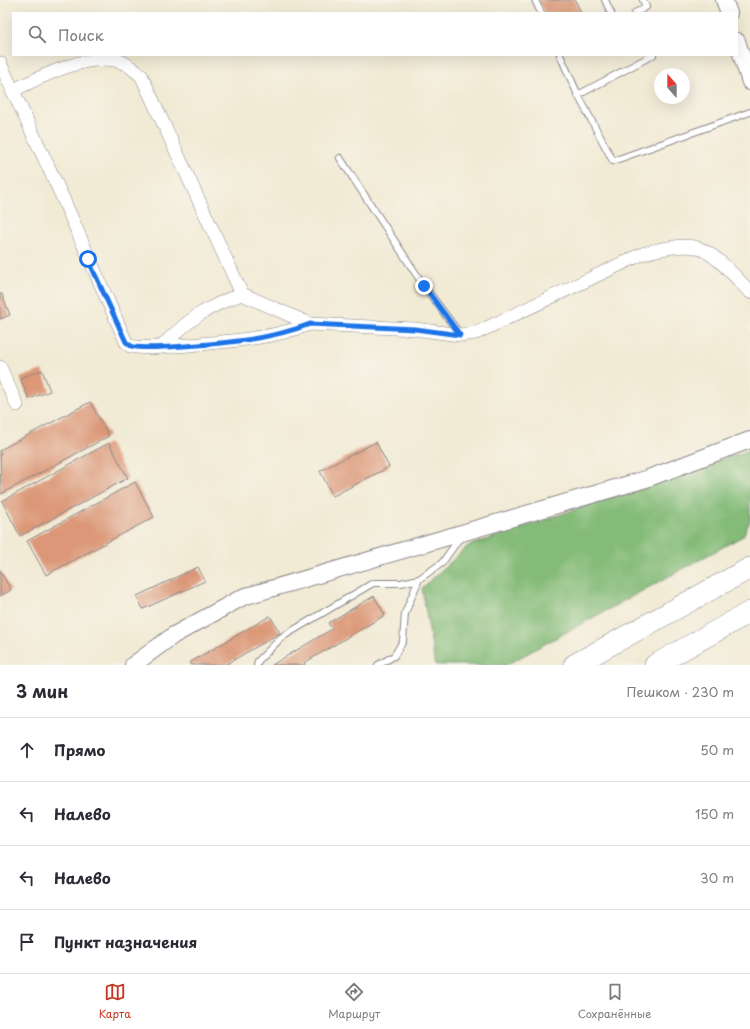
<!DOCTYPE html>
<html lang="ru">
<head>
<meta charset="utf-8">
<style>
  :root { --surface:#fff; --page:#f7f7f7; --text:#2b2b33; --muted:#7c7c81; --line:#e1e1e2; --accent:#c8321e }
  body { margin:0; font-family:"Playpen Sans",sans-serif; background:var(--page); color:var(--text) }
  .compass { position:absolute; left:654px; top:68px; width:36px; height:36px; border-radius:50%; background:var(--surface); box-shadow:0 4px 16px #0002; rotate:339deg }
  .stop { position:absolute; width:12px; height:12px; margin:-9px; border:3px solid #1a73e8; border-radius:50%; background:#fff }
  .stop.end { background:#1a73e8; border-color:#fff; box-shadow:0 1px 4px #0008 }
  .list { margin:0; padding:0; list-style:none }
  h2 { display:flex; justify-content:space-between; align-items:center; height:52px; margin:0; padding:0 16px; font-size:17px }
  h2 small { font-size:13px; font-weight:400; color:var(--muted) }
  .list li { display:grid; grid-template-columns:26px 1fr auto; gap:12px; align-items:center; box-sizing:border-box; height:64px; padding:0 16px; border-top:1px solid var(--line) }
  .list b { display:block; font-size:15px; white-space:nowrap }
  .list em { font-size:13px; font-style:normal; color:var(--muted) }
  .icon { flex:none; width:22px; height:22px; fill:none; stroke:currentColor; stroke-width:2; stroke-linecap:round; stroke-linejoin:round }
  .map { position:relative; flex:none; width:750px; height:665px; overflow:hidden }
  .search { position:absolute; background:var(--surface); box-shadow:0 4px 16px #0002; left:12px; right:12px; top:12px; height:44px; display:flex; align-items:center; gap:10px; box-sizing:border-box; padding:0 14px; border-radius:0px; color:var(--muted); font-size:15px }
  .sheet { height:308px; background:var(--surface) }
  nav { display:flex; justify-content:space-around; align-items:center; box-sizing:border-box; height:56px; border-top:1px solid var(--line); background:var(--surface); font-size:11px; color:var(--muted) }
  nav a { display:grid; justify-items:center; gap:2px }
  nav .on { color:var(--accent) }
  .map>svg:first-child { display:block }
  .forest { fill:#84bb78; stroke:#536e5a }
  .building { fill:#db9777 }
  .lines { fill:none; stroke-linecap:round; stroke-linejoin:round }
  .service-casing { stroke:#8a8688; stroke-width:8 }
  .minor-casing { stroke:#8a8688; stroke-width:14 }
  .tertiary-casing { stroke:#8a8688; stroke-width:18 }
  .trunk-casing { stroke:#8a8688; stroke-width:22 }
  .service { stroke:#fff; stroke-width:6 }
  .minor { stroke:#fff; stroke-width:13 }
  .tertiary { stroke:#fff; stroke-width:16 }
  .trunk { stroke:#fff; stroke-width:21 }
  .route { stroke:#1a73e8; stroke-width:5 }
</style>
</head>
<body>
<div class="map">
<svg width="750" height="665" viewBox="0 0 750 665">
  <rect width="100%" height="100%" fill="#f7f3e8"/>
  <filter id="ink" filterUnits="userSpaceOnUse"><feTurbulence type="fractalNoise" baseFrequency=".025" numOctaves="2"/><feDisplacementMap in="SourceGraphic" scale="8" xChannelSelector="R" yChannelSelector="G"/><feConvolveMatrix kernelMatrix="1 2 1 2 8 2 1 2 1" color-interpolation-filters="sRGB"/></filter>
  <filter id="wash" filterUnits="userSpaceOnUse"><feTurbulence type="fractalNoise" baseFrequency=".012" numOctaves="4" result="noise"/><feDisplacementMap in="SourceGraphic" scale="16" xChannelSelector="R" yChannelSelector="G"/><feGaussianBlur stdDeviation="0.9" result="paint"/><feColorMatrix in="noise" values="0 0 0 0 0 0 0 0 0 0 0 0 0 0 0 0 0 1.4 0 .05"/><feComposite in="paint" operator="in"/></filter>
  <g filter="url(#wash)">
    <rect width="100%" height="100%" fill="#f1ead4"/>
    <path class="forest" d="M750 450V521L743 536 506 665H435L422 588 468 546Z"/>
    <g id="blocks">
      <path class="building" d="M538 0H575L581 13H545Z
        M0 294H2L10 315 0 319Z
        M42 370 50 391 29 399 20 378Z
        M90 402 109 436 1 494 0 450Z
        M376 442 389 467 333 496 320 471Z
        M109 443 128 478 20 536 2 501Z
        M135 482 154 517 46 575 27 541Z
        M198 567 205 581 143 609 137 596Z
        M0 570 11 590 0 596Z
        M374 596 385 615 304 663 305 665H272L332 629 328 623Z
        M270 616 280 633 225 665H191L189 663Z"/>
    </g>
  </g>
  <g filter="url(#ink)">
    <use href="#blocks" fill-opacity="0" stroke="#8a8688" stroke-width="1"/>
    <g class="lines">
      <g class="service-casing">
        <path id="service" d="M535 0 541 13
          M605 0 611 13
          M635 13 646 7 643 0
          M560 55 578 95 613 161 750 112
          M578 95 653 55
          M340 158 424 286 459 333
          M257 665 258 661 282 637 373 583H401L419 579
          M378 665 394 656 403 641 405 613 419 579 442 563 461 536"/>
      </g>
      <g class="minor-casing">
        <path id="minor" d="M0 63 61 194 126 342 130 346C149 350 170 346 189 345 230 341 271 339 310 324
          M12 91C40 77 97 48 126 64 131 67 136 72 141 75L242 294
          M161 347C188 320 206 307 242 294L310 324 415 329 460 335 476 333 642 254C655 250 684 243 698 248 718 255 735 277 750 292
          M0 367 17 405"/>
      </g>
      <g class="tertiary-casing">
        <path id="tertiary" d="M724 0 729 13
          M737 41 750 82
          M133 665 174 635 243 597 646 479 750 440"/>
      </g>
      <g class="trunk-casing">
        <path id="trunk" d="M574 665 750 568
          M655 665 750 612"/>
      </g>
      <use href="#service" class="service"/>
      <use href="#minor" class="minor"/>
      <use href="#tertiary" class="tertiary"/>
      <use href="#trunk" class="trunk"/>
    </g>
  </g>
  <g class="lines" filter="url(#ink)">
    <path class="route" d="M88 259 126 342C127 343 130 345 131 346 142 351 222 343 238 341 262 338 287 333 310 324L415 329 460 335 424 286"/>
  </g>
</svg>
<svg class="compass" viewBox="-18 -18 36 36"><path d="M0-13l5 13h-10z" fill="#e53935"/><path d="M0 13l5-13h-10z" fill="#7c7c81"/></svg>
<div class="stop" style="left:88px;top:259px"></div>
<div class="stop end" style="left:424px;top:286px"></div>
<div class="search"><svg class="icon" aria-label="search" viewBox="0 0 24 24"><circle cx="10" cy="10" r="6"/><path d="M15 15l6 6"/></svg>Поиск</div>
</div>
<section class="sheet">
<h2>3 мин<small>Пешком · 230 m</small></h2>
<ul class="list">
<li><svg class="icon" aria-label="ahead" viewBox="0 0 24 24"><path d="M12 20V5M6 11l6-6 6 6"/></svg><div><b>Прямо</b></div><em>50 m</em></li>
<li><svg class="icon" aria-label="left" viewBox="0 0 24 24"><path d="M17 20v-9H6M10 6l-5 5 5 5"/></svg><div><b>Налево</b></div><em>150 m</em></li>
<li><svg class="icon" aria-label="left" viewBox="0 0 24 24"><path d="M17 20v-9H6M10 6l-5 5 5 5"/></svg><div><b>Налево</b></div><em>30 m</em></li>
<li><svg class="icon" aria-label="arrive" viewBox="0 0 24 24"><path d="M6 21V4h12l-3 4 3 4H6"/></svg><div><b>Пункт назначения</b></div></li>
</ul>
</section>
<nav>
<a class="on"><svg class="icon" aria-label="map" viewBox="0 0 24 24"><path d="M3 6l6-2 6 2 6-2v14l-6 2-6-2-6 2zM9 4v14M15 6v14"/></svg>Карта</a>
<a><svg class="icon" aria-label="directions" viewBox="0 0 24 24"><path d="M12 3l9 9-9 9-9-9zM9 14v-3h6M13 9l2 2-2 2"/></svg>Маршрут</a>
<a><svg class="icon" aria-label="saved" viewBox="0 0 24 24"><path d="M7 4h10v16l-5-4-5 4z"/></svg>Сохранённые</a>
</nav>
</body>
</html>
